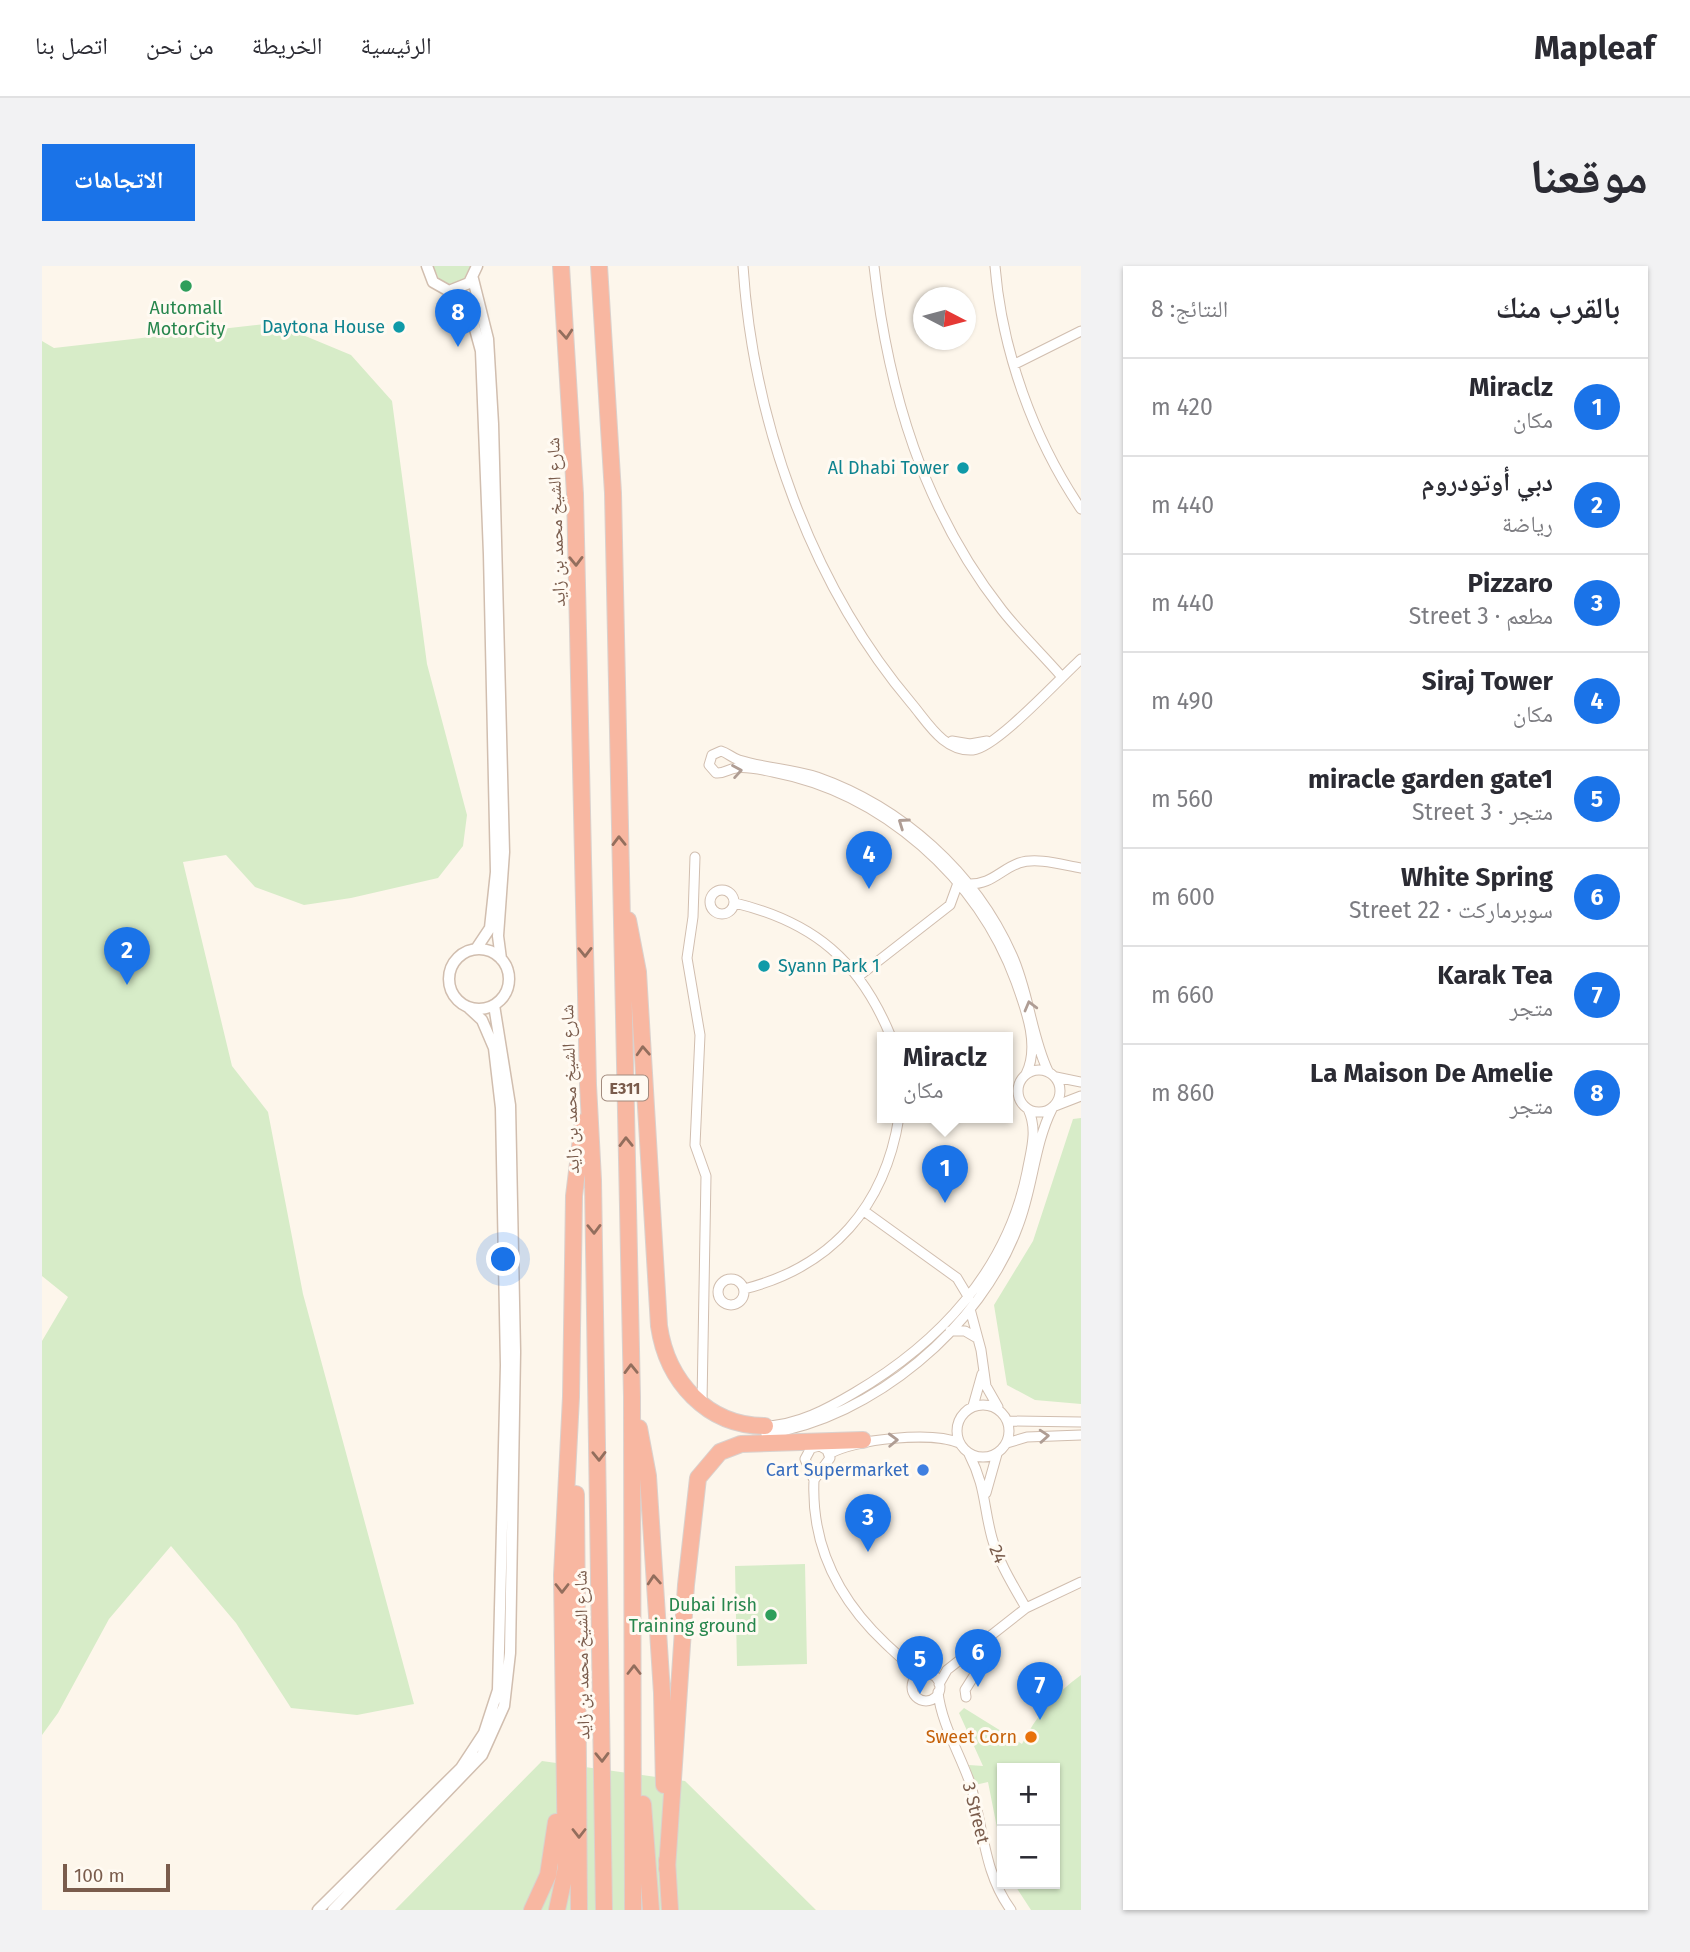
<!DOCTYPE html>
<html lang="ar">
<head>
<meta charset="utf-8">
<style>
  :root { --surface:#fff; --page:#f2f2f3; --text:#2b2b33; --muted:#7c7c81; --line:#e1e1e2; --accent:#1a73e8 }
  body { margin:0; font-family:"Fira Sans","Noto Naskh Arabic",sans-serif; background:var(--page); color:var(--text); direction:rtl }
  .controls { position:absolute; right:21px; bottom:21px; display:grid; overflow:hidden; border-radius:0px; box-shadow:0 2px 5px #0004 }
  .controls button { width:63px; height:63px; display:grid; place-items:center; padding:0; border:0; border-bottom:2px solid var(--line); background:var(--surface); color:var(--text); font:35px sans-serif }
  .compass { position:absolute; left:871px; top:21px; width:63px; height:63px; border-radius:50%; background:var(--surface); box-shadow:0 2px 5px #0004; rotate:96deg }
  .scale { position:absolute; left:21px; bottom:18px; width:107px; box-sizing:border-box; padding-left:7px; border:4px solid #7a5c4c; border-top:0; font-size:19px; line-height:24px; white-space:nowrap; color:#7a5c4c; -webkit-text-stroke:5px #fffaf2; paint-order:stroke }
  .you { position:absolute; left:462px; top:994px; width:24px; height:24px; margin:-18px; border:5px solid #fff; border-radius:50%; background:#1a73e8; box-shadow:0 0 0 10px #1a73e833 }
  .badge { display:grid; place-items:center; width:46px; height:46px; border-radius:50%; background:var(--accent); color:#fff; font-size:23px; font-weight:700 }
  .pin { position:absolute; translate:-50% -58px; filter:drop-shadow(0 2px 4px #0008) }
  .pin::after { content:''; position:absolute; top:37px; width:24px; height:21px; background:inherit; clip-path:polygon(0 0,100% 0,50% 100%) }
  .popup { position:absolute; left:835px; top:766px; width:136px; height:91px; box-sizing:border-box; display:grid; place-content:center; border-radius:0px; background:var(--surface); filter:drop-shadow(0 2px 5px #0005); font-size:23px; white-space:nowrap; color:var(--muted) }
  .popup b { font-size:26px; color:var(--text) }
  .popup::after { content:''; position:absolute; left:50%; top:100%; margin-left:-14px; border:14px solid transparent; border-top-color:var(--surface) }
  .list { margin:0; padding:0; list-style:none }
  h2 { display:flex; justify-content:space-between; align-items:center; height:91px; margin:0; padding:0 28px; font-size:30px }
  h2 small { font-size:23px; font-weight:400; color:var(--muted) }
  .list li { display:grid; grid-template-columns:46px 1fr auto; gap:21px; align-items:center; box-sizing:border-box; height:98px; padding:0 28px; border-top:2px solid var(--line) }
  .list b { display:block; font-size:26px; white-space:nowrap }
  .list p { margin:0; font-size:23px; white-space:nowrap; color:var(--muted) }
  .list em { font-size:23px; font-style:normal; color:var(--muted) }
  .map { position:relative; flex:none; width:1039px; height:1644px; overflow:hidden; direction:ltr; border-radius:0px }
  header { display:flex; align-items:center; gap:42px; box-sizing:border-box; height:98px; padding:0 35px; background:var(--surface); border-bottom:2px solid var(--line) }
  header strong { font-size:33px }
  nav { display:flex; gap:38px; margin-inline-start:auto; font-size:24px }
  .intro { display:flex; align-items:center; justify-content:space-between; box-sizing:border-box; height:168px; padding:0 42px }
  h1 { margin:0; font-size:49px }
  .button { padding:18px 32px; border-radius:0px; background:var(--accent); color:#fff; font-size:24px; font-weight:700 }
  main { display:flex; gap:42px; padding:0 42px }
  aside { flex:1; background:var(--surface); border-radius:0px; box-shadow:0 2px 5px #0004 }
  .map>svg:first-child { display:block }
  .green { fill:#d7ecc8 }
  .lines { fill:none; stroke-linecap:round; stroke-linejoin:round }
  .minor-casing { stroke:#d1beaf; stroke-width:11 }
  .tertiary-casing { stroke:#d1beaf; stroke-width:13 }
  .motorway-casing { stroke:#dad1cd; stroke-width:18 }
  .minor { stroke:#fff; stroke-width:9 }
  .tertiary { stroke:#fff; stroke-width:10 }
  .motorway { stroke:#f8b7a1; stroke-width:16 }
  .oneway { stroke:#936e5d }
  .oneway2 { stroke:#af9d94 }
  .leisure-dot { fill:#2e9e5b; stroke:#fffaf2; stroke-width:2.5 }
  .culture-dot { fill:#0f9aa8; stroke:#fffaf2; stroke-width:2.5 }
  .shop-dot { fill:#3f7fe0; stroke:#fffaf2; stroke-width:2.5 }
  .food-dot { fill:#e8710a; stroke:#fffaf2; stroke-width:2.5 }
  .labels { text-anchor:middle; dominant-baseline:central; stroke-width:6; stroke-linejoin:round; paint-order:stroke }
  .shield { fill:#fffaf2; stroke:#a28b7e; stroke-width:2 }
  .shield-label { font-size:16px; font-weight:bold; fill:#7a5c4c }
  .leisure-label { font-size:18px; fill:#27864d; stroke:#fffaf2 }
  .culture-label { font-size:18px; fill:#0d838f; stroke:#fffaf2; text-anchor:end }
  .street-label { font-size:18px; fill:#7a5c4c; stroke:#fffaf2 }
  .shop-label { font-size:18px; fill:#366cbe; stroke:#fffaf2; text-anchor:end }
  .food-label { font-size:18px; fill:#c56008; stroke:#fffaf2; text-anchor:end }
</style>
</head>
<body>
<header>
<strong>Mapleaf</strong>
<nav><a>الرئيسية</a><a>الخريطة</a><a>من نحن</a><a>اتصل بنا</a></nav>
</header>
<div class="intro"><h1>موقعنا</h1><a class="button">الاتجاهات</a></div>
<main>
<aside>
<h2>بالقرب منك<small>النتائج: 8</small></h2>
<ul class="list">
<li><span class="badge">1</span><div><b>Miraclz</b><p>مكان</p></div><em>420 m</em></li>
<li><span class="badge">2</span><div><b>دبي أوتودروم</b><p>رياضة</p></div><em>440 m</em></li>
<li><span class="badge">3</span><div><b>Pizzaro</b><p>مطعم · 3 Street</p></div><em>440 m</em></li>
<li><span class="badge">4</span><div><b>Siraj Tower</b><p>مكان</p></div><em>490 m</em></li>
<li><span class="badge">5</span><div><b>miracle garden gate1</b><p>متجر · 3 Street</p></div><em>560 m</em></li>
<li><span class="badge">6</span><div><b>White Spring</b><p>سوبرماركت · 22 Street</p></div><em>600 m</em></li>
<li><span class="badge">7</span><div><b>Karak Tea</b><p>متجر</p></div><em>660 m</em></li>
<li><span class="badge">8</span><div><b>La Maison De Amelie</b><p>متجر</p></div><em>860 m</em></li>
</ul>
</aside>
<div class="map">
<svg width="1039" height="1644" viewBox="0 0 1039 1644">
  <rect width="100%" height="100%" fill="#fdf6eb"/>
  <path class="green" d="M391 0H428L421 15 408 18 397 13Z
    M232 57 309 89 350 135 385 398 425 549 421 580 396 612 309 632 262 639 213 621 184 589 141 596 190 800 226 846 261 1028 372 1438 315 1449 249 1442 194 1357 129 1280 67 1353 16 1447 0 1469V1075L26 1031 0 1010V75L12 82Z
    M1039 852V1138L993 1134 965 1119 952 1039 991 975 1031 853Z
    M763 1298 765 1398 695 1400 693 1300Z
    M1039 1409V1644H989L972 1618H1013V1502H960V1587L946 1516 933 1519 927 1499 941 1500 917 1447 922 1442 980 1478C994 1450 1013 1428 1039 1409Z
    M500 1495 643 1515 774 1644H353Z"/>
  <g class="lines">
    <g class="minor-casing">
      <path id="minor" d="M701 0C711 155 769 319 870 438 886 457 902 486 931 484 954 482 1018 412 1039 393
        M832 0C846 125 881 243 960 344 978 367 1000 388 1020 411
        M953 0C960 85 991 172 1039 243
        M973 98 1039 65
        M910 475 928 478 945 475
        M653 591 651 651 645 692 658 769 653 879 664 910 660 1136
        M926 618C949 619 958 604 977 597 995 591 1021 599 1039 602
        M668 636a12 12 0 1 1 24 0a12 12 0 1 1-24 0Z
        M693 637C772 656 818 695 849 771
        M817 710 908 639 916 617
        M976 825a21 21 0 1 1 42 0a21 21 0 1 1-42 0Z
        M984 808C998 780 984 744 974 716 936 612 841 527 731 506 720 504 705 500 694 502 686 503 682 508 674 507L667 499 670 489 679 485C686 487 690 492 697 494 723 502 749 503 775 511 860 541 933 606 970 689 987 726 989 769 1006 805
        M1014 811 1039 816
        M1013 840 1039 830
        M822 945 915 1012 927 1032
        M676 1026a13 13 0 1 1 26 0a13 13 0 1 1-26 0Z
        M702 1023C790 1001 843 940 857 851
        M928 1043 939 1084 944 1120 956 1141
        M908 1065H923L935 1072
        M915 1165a26 26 0 1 1 52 0a26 26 0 1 1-52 0Z
        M931 1140 940 1108
        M966 1155 1039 1156
        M723 1160C756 1159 785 1143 812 1127 897 1077 965 1005 985 906 989 884 996 864 986 843
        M724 1168C831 1152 939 1061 976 960 991 922 992 879 1010 843
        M965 1177 985 1171 1039 1169
        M778 1180 785 1184 788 1192 772 1214 763 1193 769 1182Z
        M787 1188C813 1173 890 1165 917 1177
        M927 1188C944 1221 941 1239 950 1272 957 1297 971 1319 984 1342
        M772 1214C769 1280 796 1333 844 1378 856 1389 867 1401 883 1407
        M944 1227 955 1188
        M870 1421a14 14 0 1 1 28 0a14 14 0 1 1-28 0Z
        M897 1418 905 1404 984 1342 1039 1316
        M896 1426C899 1457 918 1488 928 1517 942 1561 941 1606 969 1644
        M924 1431 923 1424 942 1394"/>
    </g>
    <g class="tertiary-casing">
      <path id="tertiary" d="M385 0 391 16 407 25 427 17 435 0
        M431 13 446 73 451 158 462 586 456 670 459 693
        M407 25 430 52 439 85 447 288 454 606 448 662 434 683
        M407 713a30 30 0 1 1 60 0a30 30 0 1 1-60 0Z
        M276 1644 419 1502 442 1467 456 1424 464 1099 459 842 452 782 440 754 427 742
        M291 1644 440 1489 462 1440 468 1387 473 1086 468 839 452 739"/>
    </g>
    <g class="motorway-casing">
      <path id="motorway" d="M519 0 533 228 546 819 551 914 562 1644
        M557 0 571 227 590 1131 591 1644
        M586 654 596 706 617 1060C625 1115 665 1160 723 1160
        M597 1162 606 1210 620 1427 622 1519
        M534 1228 537 1644
        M601 1538 609 1644
        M625 1594 628 1644
        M625 1603 644 1319 656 1212 678 1186 699 1178 821 1174
        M490 1644 506 1609 514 1556
        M515 1644 524 1602 520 1309 529 1131 532 930 541 856"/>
    </g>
    <use href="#minor" class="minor"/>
    <use href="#tertiary" class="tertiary"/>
    <use href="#motorway" class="motorway"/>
  </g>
  <defs><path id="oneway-chevron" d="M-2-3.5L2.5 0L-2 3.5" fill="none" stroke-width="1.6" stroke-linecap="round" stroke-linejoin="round" transform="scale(1.75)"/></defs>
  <g class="oneway">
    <use href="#oneway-chevron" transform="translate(524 68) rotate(86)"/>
    <use href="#oneway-chevron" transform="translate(534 295) rotate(89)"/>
    <use href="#oneway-chevron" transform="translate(577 575) rotate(-91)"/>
    <use href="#oneway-chevron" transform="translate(543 686) rotate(89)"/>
    <use href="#oneway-chevron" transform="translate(601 785) rotate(-93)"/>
    <use href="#oneway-chevron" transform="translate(584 876) rotate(-91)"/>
    <use href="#oneway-chevron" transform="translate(552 963) rotate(89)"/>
    <use href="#oneway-chevron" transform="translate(589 1103) rotate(-91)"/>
    <use href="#oneway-chevron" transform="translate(557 1190) rotate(89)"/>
    <use href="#oneway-chevron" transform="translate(612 1314) rotate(-94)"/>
    <use href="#oneway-chevron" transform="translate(520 1322) rotate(90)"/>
    <use href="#oneway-chevron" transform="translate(592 1404) rotate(-90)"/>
    <use href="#oneway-chevron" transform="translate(560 1491) rotate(89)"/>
    <use href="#oneway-chevron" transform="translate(537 1567) rotate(90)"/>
  </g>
  <g class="oneway2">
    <use href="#oneway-chevron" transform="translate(695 505) rotate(-10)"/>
    <use href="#oneway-chevron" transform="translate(861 557) rotate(-145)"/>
    <use href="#oneway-chevron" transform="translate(988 740) rotate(-105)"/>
    <use href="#oneway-chevron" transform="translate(1002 1170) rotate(-4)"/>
    <use href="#oneway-chevron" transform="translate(851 1174) rotate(-2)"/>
  </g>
  <g class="leisure-dot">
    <circle cx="144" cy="20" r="7"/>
    <circle cx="729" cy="1349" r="7"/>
  </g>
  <g class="culture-dot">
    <circle cx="357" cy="61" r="7"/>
    <circle cx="921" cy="202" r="7"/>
    <circle cx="722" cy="700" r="7"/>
  </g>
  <circle class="shop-dot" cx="881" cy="1204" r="7"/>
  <circle class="food-dot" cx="989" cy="1471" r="7"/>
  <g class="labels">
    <rect class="shield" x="560" y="809.5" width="46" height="25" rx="5"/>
    <g class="shield-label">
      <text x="583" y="822">E311</text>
    </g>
    <g class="leisure-label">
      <text x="144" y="42">Automall<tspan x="144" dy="21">MotorCity</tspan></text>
      <text x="715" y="1339" text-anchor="end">Dubai Irish<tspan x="715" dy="21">Training ground</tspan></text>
    </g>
    <g class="culture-label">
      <text x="343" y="61">Daytona House</text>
      <text x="907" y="202">Al Dhabi Tower</text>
      <text x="736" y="700" text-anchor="start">Syann Park 1</text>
    </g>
    <g class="street-label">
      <text transform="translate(514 256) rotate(-92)">شارع الشيخ محمد بن زايد</text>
      <text transform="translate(528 823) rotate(-92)">شارع الشيخ محمد بن زايد</text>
      <text transform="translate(956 1288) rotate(68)">24</text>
      <text transform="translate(540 1389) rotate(-91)">شارع الشيخ محمد بن زايد</text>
      <text transform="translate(934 1547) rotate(76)">3 Street</text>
    </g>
    <g class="shop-label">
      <text x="867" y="1204">Cart Supermarket</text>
    </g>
    <g class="food-label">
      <text x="975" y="1471">Sweet Corn</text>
    </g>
  </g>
</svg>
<div class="controls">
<button>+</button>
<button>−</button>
</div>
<svg class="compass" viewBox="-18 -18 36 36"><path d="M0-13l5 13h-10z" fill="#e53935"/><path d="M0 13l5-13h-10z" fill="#7c7c81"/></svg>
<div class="scale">100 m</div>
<div class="you"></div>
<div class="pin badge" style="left:903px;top:937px">1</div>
<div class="popup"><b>Miraclz</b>مكان</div>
<div class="pin badge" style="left:85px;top:719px">2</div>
<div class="pin badge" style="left:826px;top:1286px">3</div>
<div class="pin badge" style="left:827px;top:623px">4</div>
<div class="pin badge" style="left:878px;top:1428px">5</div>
<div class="pin badge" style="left:936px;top:1421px">6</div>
<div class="pin badge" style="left:998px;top:1454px">7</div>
<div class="pin badge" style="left:416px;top:81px">8</div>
</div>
</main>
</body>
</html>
